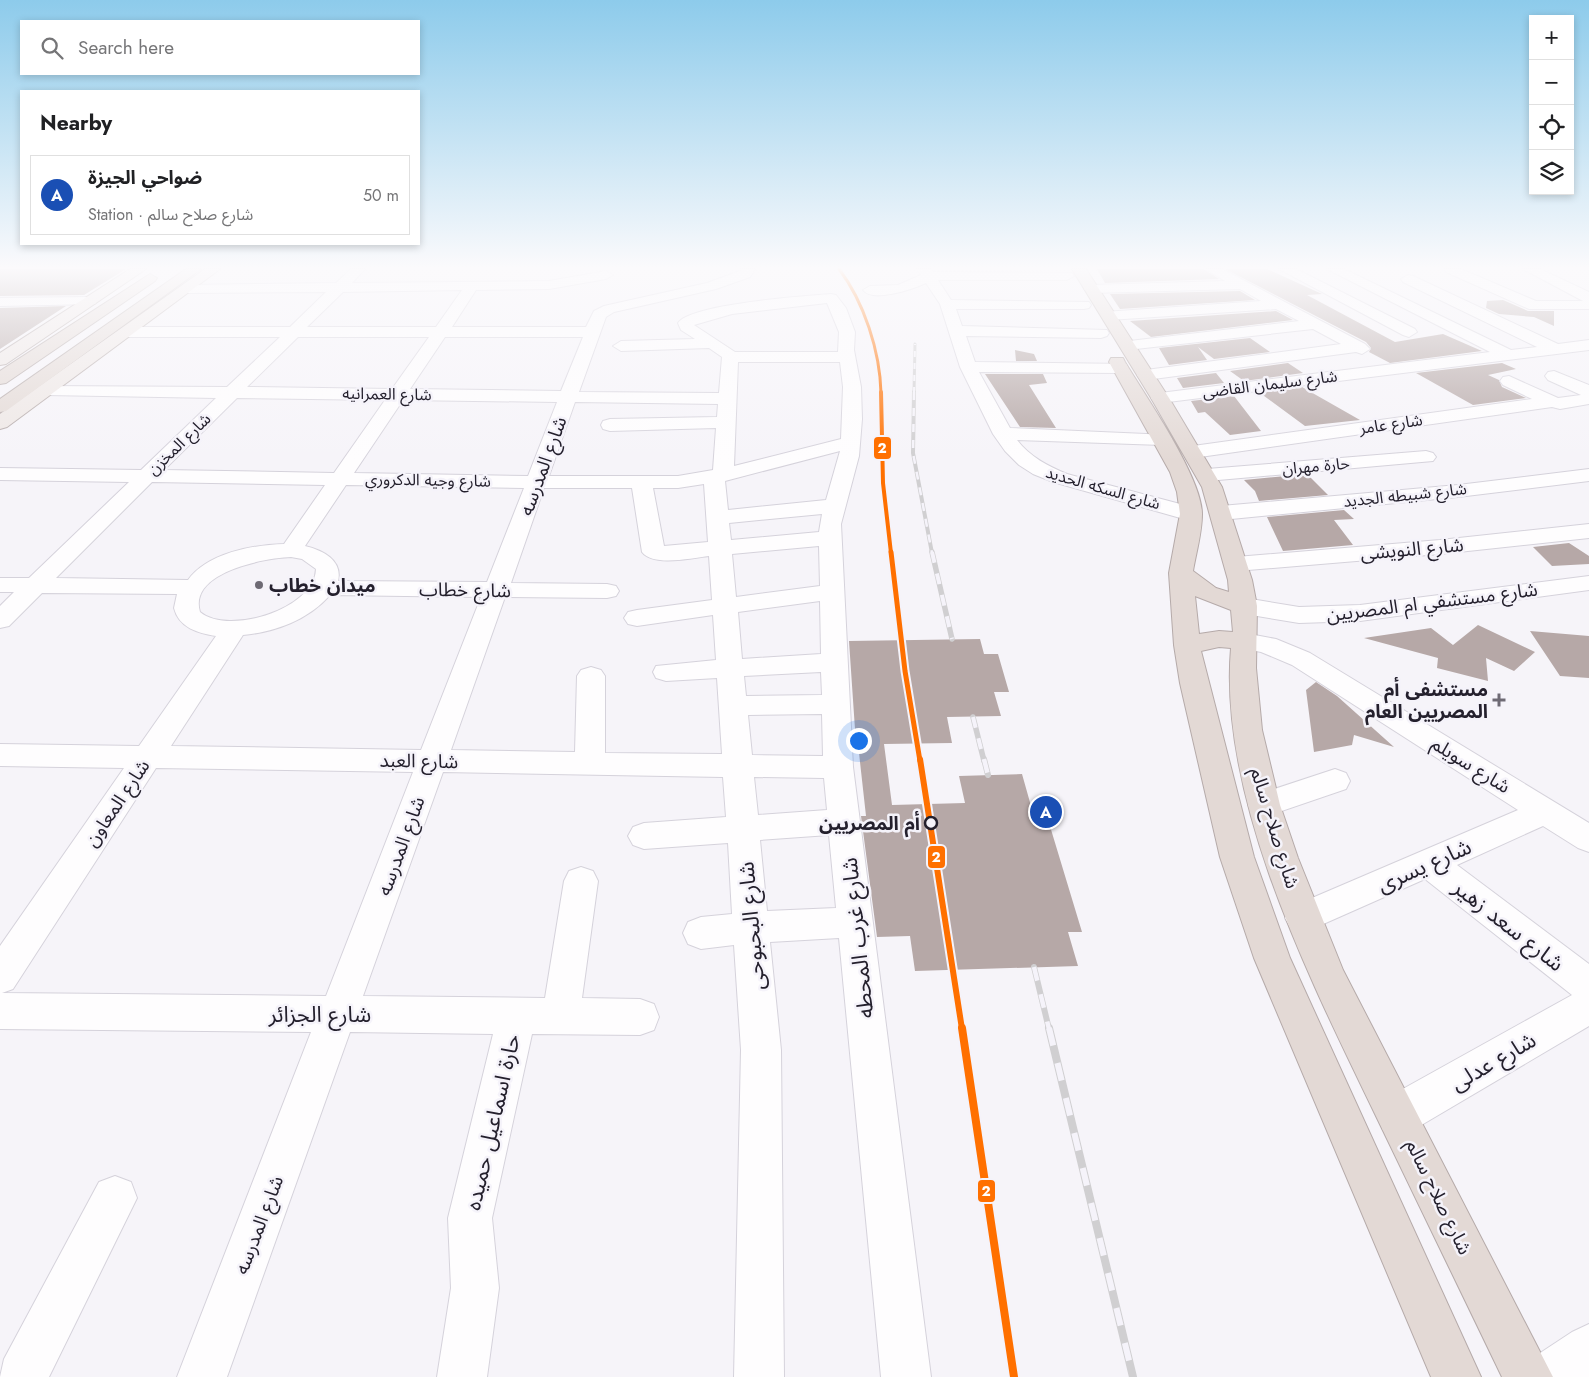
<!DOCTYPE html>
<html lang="en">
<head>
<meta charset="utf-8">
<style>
  :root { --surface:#fff; --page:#f6f6f6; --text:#202124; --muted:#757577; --line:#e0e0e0; --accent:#6e6a74 }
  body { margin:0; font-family:Jost,"Noto Sans Arabic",sans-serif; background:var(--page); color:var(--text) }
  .controls { position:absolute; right:15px; top:15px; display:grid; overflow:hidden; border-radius:0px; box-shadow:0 2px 8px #0003 }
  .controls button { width:45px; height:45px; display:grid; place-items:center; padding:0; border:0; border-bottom:1px solid var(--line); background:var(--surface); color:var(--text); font:25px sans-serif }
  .you { position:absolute; left:858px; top:740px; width:18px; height:18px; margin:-12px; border:4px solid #fff; border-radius:50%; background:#1a73e8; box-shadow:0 0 0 8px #1a73e833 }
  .badge { display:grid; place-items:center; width:32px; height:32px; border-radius:50%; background:var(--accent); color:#fff; font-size:16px; font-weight:700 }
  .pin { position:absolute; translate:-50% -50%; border:2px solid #fff; box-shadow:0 1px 5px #0006 }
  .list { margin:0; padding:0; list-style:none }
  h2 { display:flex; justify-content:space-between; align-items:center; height:65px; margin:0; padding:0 20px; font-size:21px }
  h2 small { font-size:16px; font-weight:400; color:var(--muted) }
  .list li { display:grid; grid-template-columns:32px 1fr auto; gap:15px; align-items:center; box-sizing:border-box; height:80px; margin:0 10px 10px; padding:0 10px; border:1px solid var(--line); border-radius:0px }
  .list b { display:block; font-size:19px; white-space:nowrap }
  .list p { margin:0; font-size:16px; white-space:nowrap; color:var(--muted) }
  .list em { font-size:16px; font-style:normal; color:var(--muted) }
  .icon { flex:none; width:28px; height:28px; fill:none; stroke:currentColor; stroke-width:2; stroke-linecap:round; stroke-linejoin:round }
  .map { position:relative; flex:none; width:1589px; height:1377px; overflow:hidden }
  .search { position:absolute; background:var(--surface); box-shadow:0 2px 8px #0003; left:20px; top:20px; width:400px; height:55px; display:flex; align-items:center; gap:12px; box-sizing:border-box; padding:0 18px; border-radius:0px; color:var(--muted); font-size:19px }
  .panel { position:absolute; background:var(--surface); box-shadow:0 2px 8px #0003; left:20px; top:90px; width:400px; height:155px; border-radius:0px }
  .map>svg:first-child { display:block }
  .building { fill:#b6a8a7 }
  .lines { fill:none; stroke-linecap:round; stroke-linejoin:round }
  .minor-casing { stroke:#d5d2db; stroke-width:2 }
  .major-casing { stroke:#b5aaa9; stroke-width:2 }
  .highway-casing { stroke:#b5aaa9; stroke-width:2 }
  .minor { fill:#fefdfe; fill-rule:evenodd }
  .major { fill:#eee7e5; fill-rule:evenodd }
  .highway { fill:#e3d9d5; fill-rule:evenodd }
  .rail-far4-casing { stroke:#d0cfd1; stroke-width:3 }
  .rail-far3-casing { stroke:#d0cfd1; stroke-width:4 }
  .rail-far2-casing { stroke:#d0cfd1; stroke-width:5.5 }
  .rail-far1-casing { stroke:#d0cfd1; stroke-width:6 }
  .rail-casing { stroke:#d0cfd1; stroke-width:8 }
  .rail-far4 { stroke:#f5f3fa; stroke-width:2; stroke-dasharray:6; stroke-linecap:butt }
  .rail-far3 { stroke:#f5f3fa; stroke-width:2.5; stroke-dasharray:8; stroke-linecap:butt }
  .rail-far2 { stroke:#f5f3fa; stroke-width:4; stroke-dasharray:11; stroke-linecap:butt }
  .rail-far1 { stroke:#f5f3fa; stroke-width:4.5; stroke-dasharray:14; stroke-linecap:butt }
  .rail { stroke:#f5f3fa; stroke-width:6; stroke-dasharray:18; stroke-linecap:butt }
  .metro-1-far4-casing { stroke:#f5f3fa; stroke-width:5 }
  .metro-1-far3-casing { stroke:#f5f3fa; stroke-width:6 }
  .metro-1-far2-casing { stroke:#f5f3fa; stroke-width:9 }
  .metro-1-far1-casing { stroke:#f5f3fa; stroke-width:10 }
  .metro-1-casing { stroke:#f5f3fa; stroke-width:12 }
  .metro-1-far4 { stroke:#ff7000; stroke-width:3 }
  .metro-1-far3 { stroke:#ff7000; stroke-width:4 }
  .metro-1-far2 { stroke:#ff7000; stroke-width:5 }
  .metro-1-far1 { stroke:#ff7000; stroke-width:6 }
  .metro-1 { stroke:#ff7000; stroke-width:8 }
  .poi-dot { fill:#6e6a74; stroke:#f5f3fa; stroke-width:2 }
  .stop-dot { fill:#f5f3fa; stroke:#24202d; stroke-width:2.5 }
  .labels { text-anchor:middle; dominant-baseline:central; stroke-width:5; stroke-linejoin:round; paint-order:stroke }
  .far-street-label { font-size:16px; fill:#24202d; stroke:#f5f3fa }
  .street-label { font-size:19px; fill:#24202d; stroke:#f5f3fa }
  .poi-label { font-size:19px; font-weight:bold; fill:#24202d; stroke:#f5f3fa; text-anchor:start }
  .stop-label { font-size:19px; font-weight:bold; fill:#24202d; stroke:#f5f3fa; text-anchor:end }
  .near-street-label { font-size:22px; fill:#24202d; stroke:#f5f3fa }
  .line-badge { stroke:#f5f3fa; stroke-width:2 }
  .badge-label { font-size:14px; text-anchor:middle; font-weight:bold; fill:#fff }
</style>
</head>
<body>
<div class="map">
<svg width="1589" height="1377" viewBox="0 0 1589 1377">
  <rect width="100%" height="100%" fill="#f6f4f9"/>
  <path class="building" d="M0 269H126L84 295 0 296Z
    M1097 269H1204L1219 279 1105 283Z
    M1225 269H1267L1322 294 1307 295 1395 342 1443 334 1482 351 1390 363 1369 352 1371 348 1366 342Z
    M1240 291 1255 300 1120 309 1110 294Z
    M1503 300 1528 311H1554V326L1534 317 1499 314 1486 308 1487 301Z
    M66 306 0 349V308Z
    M1276 311 1293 320 1151 337 1130 321Z
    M1250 338 1270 352 1214 359 1198 347 1207 360 1169 365 1159 348Z
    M1015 350 1034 354 1037 361H1016Z
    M1288 363 1303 373 1244 381 1230 371Z
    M1502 363 1516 369 1488 375 1499 380 1502 387 1526 398 1473 405 1416 373Z
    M1216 373 1224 383 1183 388 1177 378Z
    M985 374H1043L1047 383 1029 385 1056 428 1020 427Z
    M1302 387 1360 420 1305 426 1260 393Z
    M1234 396 1261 431 1230 435 1205 412 1198 413 1191 401Z
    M1307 474 1328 495 1259 501 1255 491 1244 480Z
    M1344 510 1354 519 1334 520 1353 545 1283 551 1267 517Z
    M1569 543 1589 556V564L1552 566 1533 547Z
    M1478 625 1535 652 1514 671 1486 658 1488 681 1437 668 1438 658 1364 638 1431 628 1453 645Z
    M1530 631 1589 636V678L1560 676Z
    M980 639 984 654H998L1009 692H994L1001 716 947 717 952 743 884 744 892 805 965 803 959 776 1022 774 1033 813H1046L1082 932H1068L1078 966 915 971 910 936 877 937 861 816H866L858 744H856L849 641Z
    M1316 682 1337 696 1394 747 1354 735 1352 745 1314 752 1306 690Z"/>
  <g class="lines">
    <g class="minor-casing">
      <path id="minor" d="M351 269H365L352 283 549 281 606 271 613 275 606 279 549 289 476 290 452 327H586L594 311 604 306 707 283 740 271 741 269H755L750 277 716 289 614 312 606 317 579 392 719 393 722 357 709 348 621 351 613 346 621 341 695 339 681 330 678 323C691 304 805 296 831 294L836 295 846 308 855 332 854 350 861 387 862 419 859 456 841 524 853 767 931 1377H881L839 938 770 942 781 1050 784 1377H734L741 1050 734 945 701 949 688 944 683 933 688 922 701 917 732 914 728 843 644 849 633 845 628 836 633 827 644 823 726 817 723 777 443 772 363 996 545 998 564 881 569 871 581 867 593 871 598 881 582 998 640 999 654 1004 659 1017 654 1030 640 1035 532 1034 492 1218 499 1288 487 1377H437L451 1288 448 1218 493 1034 350 1032 227 1377H177L311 1032 0 1029V946L124 768 0 766V744L139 746 216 636C198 633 179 628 174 608L177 594 42 593 9 626 0 628V606L14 592H0V578H29L129 482 0 480V468L141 470 216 398 46 395 40 394 37 390 40 386 227 387 280 337H126L118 332 126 327H290L326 292 185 293 178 289 185 285 336 283ZM462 290 436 327H307L343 292ZM827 303 839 332 838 352H735L694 325 732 314ZM298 337H429L392 389 247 387ZM445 337H583L561 391 410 389ZM738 362H840L843 387 841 439 734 466ZM237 398 385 400 334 473 164 470ZM403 400 557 402 528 476 354 473ZM575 402 718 404 717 417 610 419 603 421 601 425 603 429 610 431 716 428 713 470 678 476H549ZM840 451 826 500 728 510 725 481ZM152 482 325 485 284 544C252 545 208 553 188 580L56 578ZM704 484 708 542 664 546 653 488H678ZM346 485 524 488 487 582 338 581C343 560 322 550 305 546ZM544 488H632L642 552C653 567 692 558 709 556L712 600 637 610 628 612 624 618 628 624 637 626 713 615 716 660 656 666 653 672 656 678 666 681 717 678 722 754 605 753V676L601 670 591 667 581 670 577 676 575 752 451 750 505 597 607 598 616 596 619 591 616 586 607 584 511 583ZM822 514 819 532 731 540 729 523ZM819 546 820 586 736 597 732 554ZM291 557 302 559 316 569C315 609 228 636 200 612 188 572 265 558 291 557ZM330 595 481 597 421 750 171 746 243 635C275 632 308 620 330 595ZM820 601 821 654 742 659 738 612ZM821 672 822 695 746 696 744 676ZM822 714 823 756 752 755 748 715ZM156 768 413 772 326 996 2 993 13 989ZM754 777 824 778 827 810 758 815ZM829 835 836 908 767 911 760 840Z
        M917 269H931L933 272 1072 273 1074 276 1067 280H938L951 300 1089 302 1091 305 1089 308 1084 309H956L962 326 1107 330 1109 333 1107 336 1101 338 966 336 975 362 1126 364 1128 368 1126 372 1120 373 979 372 1010 428 1169 435 1172 439 1169 443 1162 445 1017 440C1030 457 1048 466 1067 474L1199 509 1202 514 1199 519 1191 521 1053 482 1033 474 1019 465 1005 451 993 434 960 367 940 304 926 283C913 289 873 303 863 290L870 286 898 285 921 275Z
        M1206 269H1222L1365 344 1370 349 1362 354 1356 352 1146 380 1140 379 1137 375 1140 371 1146 370 1341 344 1313 329 1127 350 1119 345 1121 342 1299 321 1276 309 1109 320 1101 315 1104 312 1261 301 1240 289 1091 293 1084 289 1091 285 1225 281Z
        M1279 269H1296L1415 329 1417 332 1409 337 1403 335Z
        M1327 269H1344L1511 350 1537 347 1403 282 1401 279 1408 275 1413 276 1558 344 1589 340V350L1160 403 1154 402 1151 398 1154 394 1160 393 1490 352Z
        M1444 269H1461L1536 301H1583L1523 269H1540L1589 292V309H1529L1446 272Z
        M90 297 95 298 97 301 95 304 0 306V298Z
        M1554 371 1589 385V404L1560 409 1552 407 1193 458 1186 456 1183 452 1186 448 1193 446 1532 399 1503 385 1500 381 1503 377 1509 376 1558 398 1581 395 1548 380 1545 376 1548 372Z
        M1426 451 1433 453 1436 457 1433 461 1207 481 1200 479 1197 475 1200 471 1207 469Z
        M1589 469V481L1458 497 1221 520 1213 518 1210 513 1213 508 1221 506 1458 485Z
        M1589 524V538L1440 554 1236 571 1228 569 1224 564 1228 559 1236 557 1440 540Z
        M1589 576V590L1360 621 1299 623 1245 614 1236 611 1233 606 1236 601 1245 598 1299 607 1360 605Z
        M1244 633 1276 639 1310 653 1589 823V852L1578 848 1543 826 1457 865 1589 964V1026L1413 1130 1398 1136 1383 1130 1377 1115 1383 1100 1572 995 1425 879 1303 933 1291 929 1285 918 1291 907 1518 810 1292 665 1261 652 1235 647 1231 641 1235 635Z
        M1335 769 1346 773 1350 781 1346 789 1264 817 1253 814 1248 805 1253 796Z
        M115 1176 131 1182 137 1198 49 1377H0L4 1359 99 1182Z
        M1589 1324V1377H1524L1531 1359 1572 1332Z"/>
    </g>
    <g class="major-casing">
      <path id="major" d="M130 269H146L6 364 0 365V353Z
        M205 269H220L7 427 0 429V414Z"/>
    </g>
    <g class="highway-casing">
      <path id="highway" d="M186 269H201L6 411 0 412V399Z
        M1072 269H1086L1169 398 1222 487 1252 580 1257 606 1256 668 1262 730 1280 805 1298 858 1343 970 1553 1377H1502C1460 1289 1417 1202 1375 1114 1311 981 1218 799 1231 648L1219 647 1201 651 1254 857 1290 958 1481 1377H1431L1254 958 1220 857 1180 683 1174 645 1169 573 1180 514 1177 492 1170 472 1109 362 1111 358H1123L1125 362C1146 397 1202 477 1202 514 1202 533 1196 553 1193 571L1216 588 1229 592 1228 580 1202 487 1151 398ZM1195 596 1231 610 1233 632 1219 631 1199 634Z
        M150 274 157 278 155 281 6 383 0 384V371Z"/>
    </g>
    <use href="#minor" class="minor"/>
    <use href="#major" class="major"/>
    <use href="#highway" class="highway"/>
    <g class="rail-far4-casing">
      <path id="rail-far4" d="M914 393 915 344"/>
    </g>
    <g class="rail-far3-casing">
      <path id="rail-far3" d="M914 392 913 453 932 553"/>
    </g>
    <g class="rail-far2-casing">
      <path id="rail-far2" d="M932 552 952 639
        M973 717 984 761"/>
    </g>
    <g class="rail-far1-casing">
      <path id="rail-far1" d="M984 759 988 775
        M1034 967 1049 1029"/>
    </g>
    <g class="rail-casing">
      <path id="rail" d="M1049 1028 1133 1377"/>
    </g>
    <use href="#rail-far4" class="rail-far4"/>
    <use href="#rail-far3" class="rail-far3"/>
    <use href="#rail-far2" class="rail-far2"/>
    <use href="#rail-far1" class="rail-far1"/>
    <use href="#rail" class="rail"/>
    <g class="metro-1-far4-casing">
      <path id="metro-1-far4" d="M839 269C864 302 880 351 881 393"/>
    </g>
    <g class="metro-1-far3-casing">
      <path id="metro-1-far3" d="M881 392 883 483 891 553"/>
    </g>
    <g class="metro-1-far2-casing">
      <path id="metro-1-far2" d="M891 552 905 671 920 761"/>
    </g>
    <g class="metro-1-far1-casing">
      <path id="metro-1-far1" d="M920 759 962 1029"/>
    </g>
    <g class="metro-1-casing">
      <path id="metro-1" d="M962 1028 1014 1377"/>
    </g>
    <use href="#metro-1-far4" class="metro-1-far4"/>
    <use href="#metro-1-far3" class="metro-1-far3"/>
    <use href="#metro-1-far2" class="metro-1-far2"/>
    <use href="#metro-1-far1" class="metro-1-far1"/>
    <use href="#metro-1" class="metro-1"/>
  </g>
  <linearGradient id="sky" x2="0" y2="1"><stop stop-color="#8dcbeb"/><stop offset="0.58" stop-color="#fbfafc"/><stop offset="1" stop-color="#fbfafc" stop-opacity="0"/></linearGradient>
  <rect width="1589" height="461" fill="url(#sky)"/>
  <g class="poi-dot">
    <circle cx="259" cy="585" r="5"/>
    <path d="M1496.5 692.5h5v5h5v5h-5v5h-5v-5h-5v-5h5z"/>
  </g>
  <circle class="stop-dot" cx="931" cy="823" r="6"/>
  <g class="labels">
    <g class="far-street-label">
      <text transform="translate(1270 384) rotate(-7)">شارع سليمان القاضى</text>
      <text transform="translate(387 394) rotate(1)">شارع العمرانيه</text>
      <text transform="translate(1391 424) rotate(-8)">شارع عامر</text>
      <text transform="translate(179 444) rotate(-44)">شارع المخزن</text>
      <text transform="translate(1316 466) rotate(-5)">حارة مهران</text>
      <text transform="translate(428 480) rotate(1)">شارع وجيه الدكروري</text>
      <text transform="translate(1103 488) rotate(16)">شارع السكه الحديد</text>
      <text transform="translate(1405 495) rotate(-6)">شارع شبيطه الجديد</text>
    </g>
    <g class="street-label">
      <text transform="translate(543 466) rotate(-70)">شارع المدرسه</text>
      <text transform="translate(1412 549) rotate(-5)">شارع النويشى</text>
      <text transform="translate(465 590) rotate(1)">شارع خطاب</text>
      <text transform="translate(1432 602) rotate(-7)">شارع مستشفي ام المصريين</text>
      <text transform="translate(419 761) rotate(1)">شارع العبد</text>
      <text transform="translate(1471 765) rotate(32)">شارع سويلم</text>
      <text transform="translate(117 803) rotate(-56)">شارع المعاون</text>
      <text transform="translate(1275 828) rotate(73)">شارع صلاح سالم</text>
      <text transform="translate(401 846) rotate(-70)">شارع المدرسه</text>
      <text transform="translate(1439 1197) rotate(64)">شارع صلاح سالم</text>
      <text transform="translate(259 1225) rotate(-69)">شارع المدرسه</text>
    </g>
    <g class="poi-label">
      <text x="269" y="585">ميدان خطاب</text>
      <text x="1488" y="689" text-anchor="end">مستشفى أم<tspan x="1488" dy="22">المصريين العام</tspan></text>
    </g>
    <g class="stop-label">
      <text x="920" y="823">أم المصريين</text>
    </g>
    <g class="near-street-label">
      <text transform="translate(1424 865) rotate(-24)">شارع يسرى</text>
      <text transform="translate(1509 925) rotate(38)">شارع سعد زهير</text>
      <text transform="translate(751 926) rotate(-95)">شارع البحبوحى</text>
      <text transform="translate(857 938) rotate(-96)">شارع غرب المحطه</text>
      <text x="320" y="1014">شارع الجزائر</text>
      <text transform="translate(1493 1061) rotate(-30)">شارع عدلى</text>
      <text transform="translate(492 1122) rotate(-77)">حارة اسماعيل حميده</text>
    </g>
  </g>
  <g class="line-badge">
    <rect x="873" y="436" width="19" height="24" rx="5" fill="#ff7000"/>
    <rect x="927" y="845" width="19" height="24" rx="5" fill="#ff7000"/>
    <rect x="977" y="1179" width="19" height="24" rx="5" fill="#ff7000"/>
  </g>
  <g class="badge-label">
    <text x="882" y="453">2</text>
    <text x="936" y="862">2</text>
    <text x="986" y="1196">2</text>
  </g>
</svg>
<div class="controls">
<button>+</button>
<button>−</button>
<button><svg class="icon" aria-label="locate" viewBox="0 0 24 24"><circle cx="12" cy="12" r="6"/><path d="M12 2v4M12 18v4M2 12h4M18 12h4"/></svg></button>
<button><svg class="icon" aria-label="layers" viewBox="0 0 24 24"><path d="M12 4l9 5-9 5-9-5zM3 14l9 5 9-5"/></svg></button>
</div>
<div class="you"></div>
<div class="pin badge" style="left:1046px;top:812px;background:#1a4fb4">A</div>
<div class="search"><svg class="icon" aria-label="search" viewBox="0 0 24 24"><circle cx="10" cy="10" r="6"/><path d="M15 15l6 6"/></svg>Search here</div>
<section class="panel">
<h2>Nearby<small></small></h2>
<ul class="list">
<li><span class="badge" style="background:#1a4fb4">A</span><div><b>ضواحي الجيزة</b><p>Station · شارع صلاح سالم</p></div><em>50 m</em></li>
</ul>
</section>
</div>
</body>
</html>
